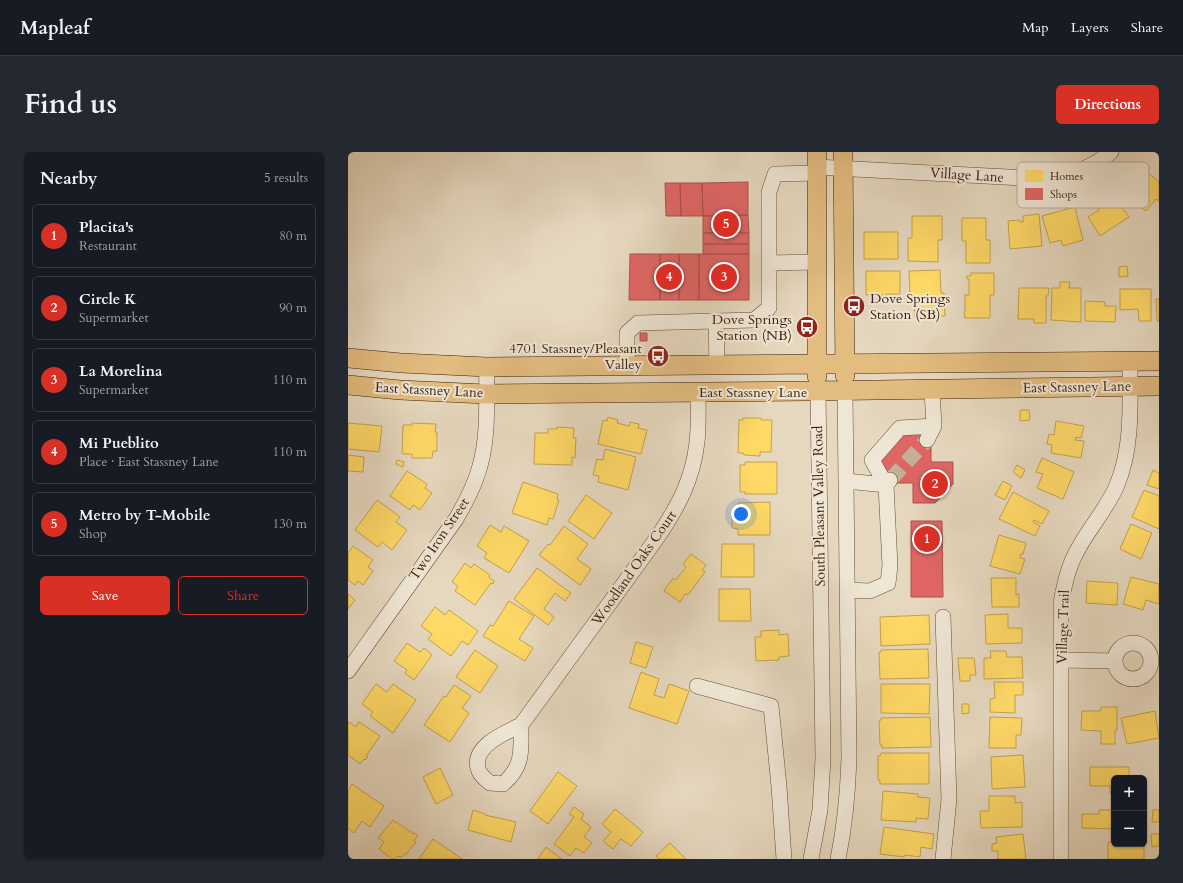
<!DOCTYPE html>
<html lang="en">
<head>
<meta charset="utf-8">
<style>
  :root { --surface:#171b24; --page:#242831; --text:#f1f3f6; --muted:#9ea1a6; --line:#363941; --accent:#d93025 }
  body { margin:0; font-family:Cardo,serif; background:var(--page); color:var(--text) }
  .controls { position:absolute; right:12px; bottom:12px; display:grid; overflow:hidden; border-radius:6px; box-shadow:0 1px 3px #0004 }
  .controls button { width:36px; height:36px; display:grid; place-items:center; padding:0; border:0; border-bottom:1px solid var(--line); background:var(--surface); color:var(--text); font:20px sans-serif }
  .you { position:absolute; left:393px; top:362px; width:14px; height:14px; margin:-10px; border:3px solid #fff; border-radius:50%; background:#1a73e8; box-shadow:0 0 0 6px #1a73e833 }
  .badge { display:grid; place-items:center; width:26px; height:26px; border-radius:50%; background:var(--accent); color:#fff; font-size:13px; font-weight:700 }
  .pin { position:absolute; translate:-50% -50%; border:2px solid #fff; box-shadow:0 1px 4px #0006 }
  .list { margin:0; padding:0; list-style:none }
  h2 { display:flex; justify-content:space-between; align-items:center; height:52px; margin:0; padding:0 16px; font-size:17px }
  h2 small { font-size:13px; font-weight:400; color:var(--muted) }
  .list li { display:grid; grid-template-columns:26px 1fr auto; gap:12px; align-items:center; box-sizing:border-box; height:64px; margin:0 8px 8px; padding:0 8px; border:1px solid var(--line); border-radius:6px }
  .list b { display:block; font-size:15px; white-space:nowrap }
  .list p { margin:0; font-size:13px; white-space:nowrap; color:var(--muted) }
  .list em { font-size:13px; font-style:normal; color:var(--muted) }
  .actions { display:flex; gap:8px; padding:12px 16px }
  .actions a { flex:1; padding:9px 0; border:1px solid var(--accent); border-radius:6px; text-align:center; font-size:14px; color:var(--accent) }
  .actions .main { background:var(--accent); color:#fff }
  .map { position:relative; flex:none; width:811px; height:707px; overflow:hidden; border-radius:6px }
  header { display:flex; align-items:center; gap:24px; box-sizing:border-box; height:56px; padding:0 20px; background:var(--surface); border-bottom:1px solid var(--line) }
  header strong { font-size:19px }
  nav { display:flex; gap:22px; margin-inline-start:auto; font-size:14px }
  .intro { display:flex; align-items:center; justify-content:space-between; box-sizing:border-box; height:96px; padding:0 24px }
  h1 { margin:0; font-size:28px }
  .button { padding:10px 18px; border-radius:6px; background:var(--accent); color:#fff; font-size:14px; font-weight:700 }
  main { display:flex; gap:24px; padding:0 24px }
  aside { flex:1; background:var(--surface); border-radius:6px; box-shadow:0 1px 3px #0004 }
  .map>svg:first-child { display:block }
  .homes { fill:#ffd966; stroke:#c4a14a }
  .shops { fill:#e06666; stroke:#ae504a }
  .lines { fill:none; stroke-linecap:round; stroke-linejoin:round }
  .minor-tunnel { stroke:#c4b39b; stroke-width:15; stroke-dasharray:15 8; stroke-linecap:butt }
  .minor-casing { stroke:#664c37; stroke-width:16 }
  .major-casing { stroke:#3b1e0a; stroke-width:20 }
  .minor { stroke:#efe6d5; stroke-width:15 }
  .major { stroke:#e3bc80; stroke-width:19 }
  .labels { text-anchor:middle; dominant-baseline:central; stroke-width:4; stroke-linejoin:round; paint-order:stroke }
  .street-label { font-size:14px; fill:#3b1e0a; stroke:#efe6d5 }
  .poi-label { font-size:14px; fill:#3b1e0a; stroke:#efe6d5; text-anchor:end }
  .key { fill:#efe6d5; stroke:#b9aa98; stroke-width:1 }
  .key-label { font-size:11px; fill:#3b1e0a }
</style>
</head>
<body>
<header>
<strong>Mapleaf</strong>
<nav><a>Map</a><a>Layers</a><a>Share</a></nav>
</header>
<div class="intro"><h1>Find us</h1><a class="button">Directions</a></div>
<main>
<aside>
<h2>Nearby<small>5 results</small></h2>
<ul class="list">
<li><span class="badge">1</span><div><b>Placita's</b><p>Restaurant</p></div><em>80 m</em></li>
<li><span class="badge">2</span><div><b>Circle K</b><p>Supermarket</p></div><em>90 m</em></li>
<li><span class="badge">3</span><div><b>La Morelina</b><p>Supermarket</p></div><em>110 m</em></li>
<li><span class="badge">4</span><div><b>Mi Pueblito</b><p>Place · East Stassney Lane</p></div><em>110 m</em></li>
<li><span class="badge">5</span><div><b>Metro by T-Mobile</b><p>Shop</p></div><em>130 m</em></li>
</ul>
<div class="actions"><a class="main">Save</a><a>Share</a></div>
</aside>
<div class="map">
<svg width="811" height="707" viewBox="0 0 811 707">
  <rect width="100%" height="100%" fill="#e6d8bf"/>
  <filter id="stains"><feTurbulence type="fractalNoise" baseFrequency=".005" numOctaves="4"/><feColorMatrix values="0 0 0 0 .2 0 0 0 0 .09 0 0 0 0 .02 0 0 0 .5 -.17"/></filter>
  <radialGradient id="worn" r=".72"><stop offset=".6" stop-color="#630" stop-opacity="0"/><stop offset="1" stop-color="#630" stop-opacity=".3"/></radialGradient>
  <path class="homes" d="M793 15 811 30V49L808 47 798 59 775 41 784 29 782 28Z
    M762 37 781 65 752 84 740 65 751 58 745 49Z
    M727 55 735 88 715 94 713 88 702 91 694 64Z
    M691 62 694 94 662 97 660 69 672 68V70H675V64Z
    M564 64H594V88H590V110L560 109V86H564Z
    M614 66H638V88H642V111H618V89H614Z
    M516 80H550V107H516Z
    M779 114 780 124 771 125V115Z
    M592 118 593 141H596L597 164 567 165 566 151H562V148L566 147V143H562L561 119Z
    M518 119H552V142H538V145H535V143H518Z
    M623 121H646V143H642V166H617L616 160H617V143H621V127H619V124H623Z
    M712 130H722L721 136H733V170L703 168 704 136H712Z
    M671 136H701L700 144H698V171H686V167H670Z
    M772 137H803V169H791L790 157 772 158Z
    M808 147H811V169H809Z
    M737 149 757 150V154H768L767 170 737 169Z
    M672 258H681L682 268 672 269Z
    M260 265 270 268 269 271 281 274 282 270 291 272 290 276 299 278 293 302 250 292 255 268 259 269Z
    M395 266H413V268H424L423 300H412V304L396 303 395 301H390L391 268H395Z
    M708 269 736 274 733 286 728 285 727 288 736 289 733 306 703 301 704 293 699 292 701 282 706 283Z
    M0 271 34 274 31 300 0 297Z
    M64 271 88 272 87 280H89V299H85L84 306H64V302H54L55 273H64Z
    M209 275 226 276 225 286H228L227 306 224 305V313L186 312 187 281H200V277H209Z
    M257 297 288 305 280 338 250 330 251 324 245 323 249 307 255 308Z
    M0 303 16 305 15 320 0 319Z
    M694 306 726 320 715 347 689 336 695 322 688 320Z
    M49 308 56 310 55 315 48 312Z
    M397 310H429V342H397V340H392V313H397Z
    M669 313 677 318 673 326 665 320Z
    M805 318 811 321V337L799 333Z
    M59 319 79 332 77 336 84 341 72 358 65 353 62 358 42 344Z
    M655 329 664 334 657 348 647 343Z
    M175 330 210 342 209 347 211 348 205 367 201 366 199 373 164 361Z
    M796 338 811 344V377L784 365Z
    M665 340 701 359 694 372 686 368 685 370 692 374 687 384 651 367Z
    M238 343 264 361 246 387 220 369Z
    M29 348 52 365 48 370 59 378 44 398 34 390 30 395 7 378Z
    M422 350V383H390V377L384 376V360L390 359V351Z
    M783 372 804 381 793 407 772 397Z
    M142 373 153 380 156 374 181 389 161 421 136 406 139 401 129 394Z
    M216 374 240 392 229 407 243 417 232 433 191 403 200 392 202 393Z
    M651 383 678 391 675 402H673L672 406 677 407 672 422 642 414Z
    M374 392H406V425H373Z
    M5 394 25 408 20 415 25 419 15 433 10 429 7 433 0 428V401Z
    M343 402 358 413 354 418 357 420 340 443 337 442 332 450 316 439 325 426 328 428 338 415 335 412Z
    M117 411 123 416 126 412 142 423 141 425 146 429 145 432 143 431 127 453 107 439 110 434 104 430Z
    M189 416 223 441 217 449 207 441 196 457 206 465 200 473 166 447Z
    M783 425 811 432V452L798 448 795 458 775 452Z
    M643 426H668V443L671 442V455H644Z
    M739 429 770 431 769 453 738 451Z
    M371 437H402L403 469H371Z
    M0 442 7 448 0 457Z
    M161 449 186 464 171 487 185 496 177 509 135 484 142 473 145 474Z
    M87 455 97 463 101 458 130 479 120 493 114 489 103 504 80 487 84 482 73 474Z
    M660 462V476H674V491L638 492 637 463Z
    M581 463 582 492 533 494 532 465Z
    M431 478V483L440 482 441 504 431 505V508L408 509 407 485H413V479Z
    M288 490 305 495 298 516 282 511Z
    M59 491 72 500 76 496 84 503 66 528 57 521 59 518 46 509Z
    M580 497 581 526 532 527 531 500H533V498Z
    M127 498 150 514 132 541 108 525Z
    M642 499H658L659 505H674L675 526 636 527V506H643Z
    M610 506H626L628 523H622V529H612Z
    M293 520 311 527 306 543 316 546 321 532 341 539 329 572 281 556Z
    M646 530H675V543H667V561L642 560V547L647 546Z
    M28 532 39 540 45 532 68 548 45 581 22 564 25 560 14 552Z
    M533 532H582L581 562 533 561Z
    M106 533 123 544 114 556 121 561 102 590 76 573 96 544 98 545Z
    M614 552H621V561L614 562Z
    M753 555H769V578H767V592H753V579L733 578 734 559H753Z
    M807 559 811 586 779 592 773 566Z
    M582 565 583 595 534 596V593H532L531 569 533 568V566Z
    M642 565 674 566 673 583H668V596H641Z
    M1 570 8 575 11 570 32 584 18 604 20 605 17 608 16 607 12 612 0 603V571Z
    M533 601H581V632H532V628H530V604H532Z
    M675 603 677 635 644 637 643 605Z
    M742 615H781V626H766V641H762V634H742Z
    M92 616 105 643 88 652 75 625Z
    M210 620 229 634 200 672 182 659Z
    M4 632 36 654 22 675 14 669 6 681 0 676V639Z
    M535 639 570 642V645L582 646 580 667 568 666V670L533 668Z
    M641 644H667V651L674 650V675L633 676 632 659H641Z
    M764 651H766V677L734 676V662H751V658H764Z
    M226 655 236 662 233 667 243 675 236 685 244 691 236 701 228 696 222 704 206 692 226 665 221 662Z
    M267 657 295 680 283 694 273 687 265 697 255 689 263 680 254 672Z
    M125 658 137 662V663L168 670 163 690 120 678Z
    M805 658H811V670H804Z
    M45 668 66 682 67 681 70 683 66 689 68 690 58 702H57L54 705 50 704 47 707H44L31 697 36 690 30 686Z
    M536 675 586 682 584 697 573 695 572 705 557 703 556 705 532 702Z
    M675 682 678 707H650V699H644V692L649 691 648 685Z
    M803 682H811V694L804 695Z
    M85 687 114 707H71Z
    M760 690H766V692H796V690V707H760Z
    M322 691 338 707H311L308 704Z
    M198 695 199 696 214 707H190Z"/>
  <path class="shops" d="M400 30V63L355 64 354 31Z
    M317 31H332L333 64H318Z
    M332 31H354L355 64H333Z
    M400 63 401 81H355V64Z
    M355 81H401V92H355Z
    M355 92H401V102H355Z
    M282 102H312V148H281Z
    M312 102H331V148H312Z
    M331 102H351V148H331Z
    M351 102H401V148H351Z
    M292 181H299V189H292Z
    M560 278 573 281 583 292V310H605V332L587 351H565V331H546L535 321 532 308Z
    M563 369H594L595 445H563Z"/>
  <g class="lines">
    <path class="minor-tunnel" d="M543 327 579 288"/>
    <g class="minor-casing">
      <path id="minor" d="M468 15 696 27C721 24 743 17 763 0
        M421 111 469 110
        M368 169 369 213
        M279 214V181L290 171 406 168 421 156V40L427 22 468 21
        M579 288 586 274 584 238
        M542 328 538 333 524 308 552 276 586 274
        M498 329 538 333 542 414 540 431 522 439 499 438
        M767 509a18 18 0 1 1 36 0a18 18 0 1 1-36 0Z
        M713 508 767 509
        M0 519 108 367C118 350 127 333 132 314 141 282 138 247 139 215
        M349 534 423 554 431 634 436 707
        M173 573C173 598 176 614 155 632L142 631C138 628 133 624 131 619 121 595 157 581 173 573L309 386C330 355 345 327 349 290 351 274 350 256 350 240
        M463 707 472 658 475 606 470 239
        M490 707C497 673 500 639 501 605L497 239
        M595 707 601 647 595 465
        M713 707V451C716 433 720 415 729 399 741 376 759 357 769 333 785 295 782 250 782 209"/>
    </g>
    <g class="major-casing">
      <path id="major" d="M469 0V224
        M495 0 497 223
        M0 206 53 211 139 215 811 209
        M0 233 52 238 138 242 458 239 811 234"/>
    </g>
    <use href="#minor" class="minor"/>
    <use href="#major" class="major"/>
  </g>
  <defs>
    <g id="bus-disc" transform="scale(1.15)"><circle r="9.5" fill="#8f2418" stroke="#efe6d5"/><path d="M-5-6H5V4H4V6H2V4H-2V6H-4V4H-5ZM-3.5-4V0h7V-4ZM-3.5 1.2v1.5H-2V1.2ZM2 1.2v1.5H3.5V1.2Z" fill="#fff"/></g>
  </defs>
  <g fill-rule="evenodd">
    <use href="#bus-disc" x="506" y="154"/>
    <use href="#bus-disc" x="459" y="175"/>
    <use href="#bus-disc" x="310" y="204"/>
  </g>
  <g class="labels">
    <g class="street-label">
      <text transform="translate(619 23) rotate(4)">Village Lane</text>
      <text transform="translate(729 235) rotate(-1)">East Stassney Lane</text>
      <text transform="translate(81 238) rotate(3)">East Stassney Lane</text>
      <text x="405" y="240">East Stassney Lane</text>
      <text transform="translate(471 354) rotate(-91)">South Pleasant Valley Road</text>
      <text transform="translate(91 387) rotate(-56)">Two Iron Street</text>
      <text transform="translate(286 416) rotate(-55)">Woodland Oaks Court</text>
      <text transform="translate(715 475) rotate(-88)">Village Trail</text>
    </g>
    <g class="poi-label">
      <text x="522" y="146" text-anchor="start">Dove Springs<tspan x="522" dy="16">Station (SB)</tspan></text>
      <text x="444" y="167">Dove Springs<tspan x="444" dy="16">Station (NB)</tspan></text>
      <text x="294" y="196">4701 Stassney/Pleasant<tspan x="294" dy="16">Valley</tspan></text>
    </g>
  </g>
  <rect x="669" y="10" width="132" height="46" rx="6" class="key"/>
  <rect x="677" y="18" width="18" height="12" fill="#ffd966"/>
  <rect x="677" y="36" width="18" height="12" fill="#e06666"/>
  <g class="key-label">
    <text x="702" y="28">Homes</text>
    <text x="702" y="46">Shops</text>
  </g>
  <rect width="100%" height="100%" filter="url(#stains)"/>
  <rect width="100%" height="100%" fill="url(#worn)"/>
</svg>
<div class="controls">
<button>+</button>
<button>−</button>
</div>
<div class="you"></div>
<div class="pin badge" style="left:579px;top:387px">1</div>
<div class="pin badge" style="left:587px;top:332px">2</div>
<div class="pin badge" style="left:376px;top:125px">3</div>
<div class="pin badge" style="left:321px;top:125px">4</div>
<div class="pin badge" style="left:378px;top:72px">5</div>
</div>
</main>
</body>
</html>
